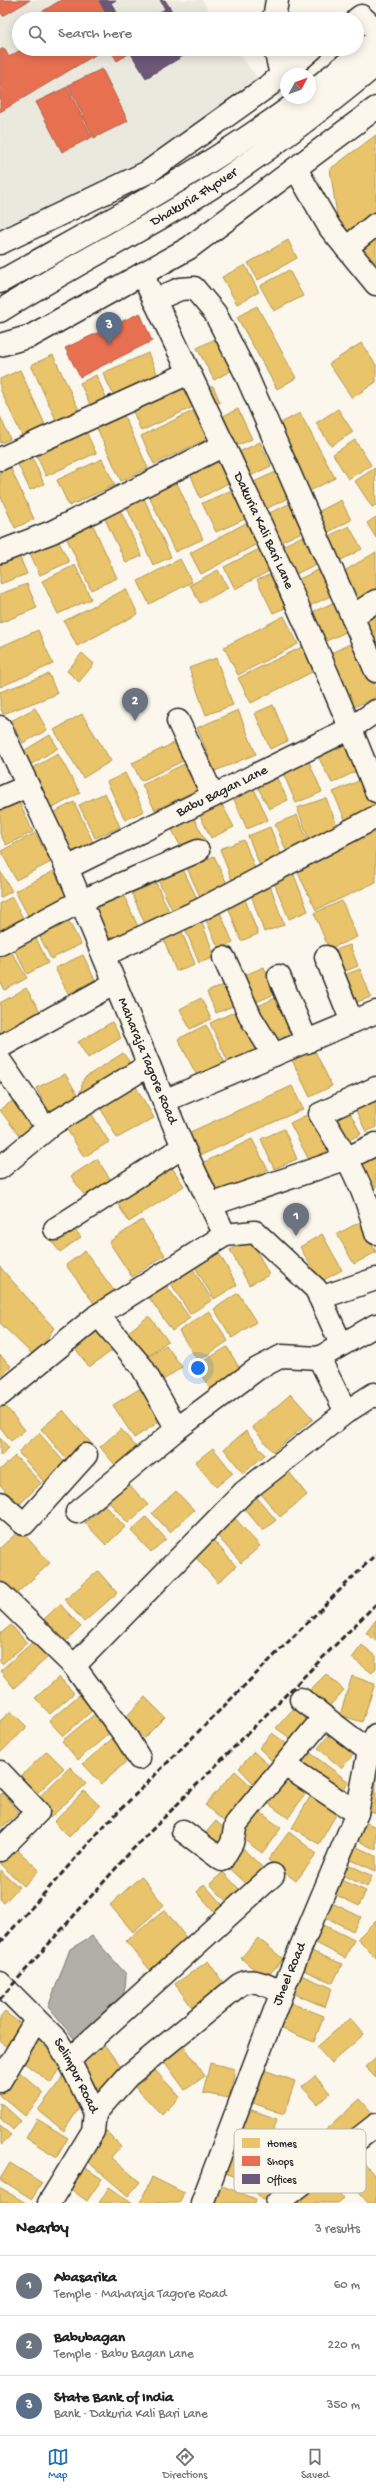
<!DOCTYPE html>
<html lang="en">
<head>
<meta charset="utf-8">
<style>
  :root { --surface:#fff; --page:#f2f2f2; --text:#222; --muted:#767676; --line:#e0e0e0; --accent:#1f6fb2 }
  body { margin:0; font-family:"Gochi Hand",sans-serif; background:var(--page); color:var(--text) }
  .compass { position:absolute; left:280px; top:68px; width:36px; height:36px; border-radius:50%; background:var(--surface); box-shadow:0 2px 10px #0003; rotate:49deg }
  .you { position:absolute; left:198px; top:1368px; width:14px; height:14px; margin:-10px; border:3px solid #fff; border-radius:50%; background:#1a73e8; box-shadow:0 0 0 6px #1a73e833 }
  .badge { display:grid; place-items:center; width:26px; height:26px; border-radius:50%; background:var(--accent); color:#fff; font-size:13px; font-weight:700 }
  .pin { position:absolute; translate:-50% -33px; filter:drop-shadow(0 1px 2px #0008) }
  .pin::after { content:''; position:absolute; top:21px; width:14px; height:12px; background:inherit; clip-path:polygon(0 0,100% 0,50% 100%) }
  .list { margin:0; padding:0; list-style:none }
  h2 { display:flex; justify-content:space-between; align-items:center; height:52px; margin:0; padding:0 16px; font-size:17px }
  h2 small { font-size:13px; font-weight:400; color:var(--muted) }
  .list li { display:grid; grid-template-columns:26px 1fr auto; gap:12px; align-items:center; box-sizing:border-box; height:60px; padding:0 16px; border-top:1px solid var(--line) }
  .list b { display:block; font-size:15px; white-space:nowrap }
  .list p { margin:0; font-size:13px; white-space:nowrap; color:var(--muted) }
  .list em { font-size:13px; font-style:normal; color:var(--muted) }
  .icon { flex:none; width:22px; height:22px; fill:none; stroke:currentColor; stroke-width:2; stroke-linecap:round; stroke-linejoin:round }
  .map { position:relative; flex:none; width:376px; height:2203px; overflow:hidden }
  .search { position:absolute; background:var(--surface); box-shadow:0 2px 10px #0003; left:12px; right:12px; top:12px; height:44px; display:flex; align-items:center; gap:10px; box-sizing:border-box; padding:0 14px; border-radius:22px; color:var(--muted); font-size:15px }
  .sheet { height:232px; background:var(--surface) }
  nav { display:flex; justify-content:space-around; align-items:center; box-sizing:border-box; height:56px; border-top:1px solid var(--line); background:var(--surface); font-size:11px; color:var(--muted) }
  nav a { display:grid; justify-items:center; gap:2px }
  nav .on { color:var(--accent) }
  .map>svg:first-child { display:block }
  .built { fill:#ebe8de }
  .water { fill:#b1afa7; stroke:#7b7a75 }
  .homes { fill:#e9c46a; stroke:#b09657 }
  .shops { fill:#e76f51; stroke:#af5b46 }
  .offices { fill:#6d597a; stroke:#594b62 }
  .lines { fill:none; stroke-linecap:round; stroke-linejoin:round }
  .minor-casing { stroke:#2b2b2b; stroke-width:25 }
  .major-casing { stroke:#2b2b2b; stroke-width:25 }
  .minor { stroke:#fbf7ec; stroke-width:22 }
  .major { stroke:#fbf7ec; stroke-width:22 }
  .rail { stroke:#2b2b2b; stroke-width:3; stroke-dasharray:6 3; stroke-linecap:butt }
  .labels { text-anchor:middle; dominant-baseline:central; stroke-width:4; stroke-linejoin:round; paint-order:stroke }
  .street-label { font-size:14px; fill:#2b2b2b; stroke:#fbf7ec }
  .key { fill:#fbf7ec; stroke:#bdbab2; stroke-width:1 }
  .key-label { font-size:11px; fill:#2b2b2b }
</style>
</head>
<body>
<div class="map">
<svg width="376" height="2203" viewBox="0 0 376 2203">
  <rect width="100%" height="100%" fill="#fbf7ec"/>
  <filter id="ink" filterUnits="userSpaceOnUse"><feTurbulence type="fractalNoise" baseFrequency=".025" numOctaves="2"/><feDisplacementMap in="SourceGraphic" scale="8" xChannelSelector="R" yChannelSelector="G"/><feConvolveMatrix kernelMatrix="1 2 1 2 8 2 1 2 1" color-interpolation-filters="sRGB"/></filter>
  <g filter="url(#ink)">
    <path class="built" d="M0 0H202L214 19H19V49H235L261 82 149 167 0 239Z"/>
    <path class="water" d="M92 1936 126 1974C126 2012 104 2023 78 2043L48 2007 70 1949Z"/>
    <path class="homes" d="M376 135V212L348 234 338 222 330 169Z
      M376 233V264L361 246Z
      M288 240 297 258 258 280 248 263Z
      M245 265 259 292 237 304 222 277Z
      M289 270 303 296 274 311 260 286Z
      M257 306 296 378 277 389 237 317Z
      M219 337 236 368 214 380 197 348Z
      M361 343 376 365V382L352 398 329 364Z
      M148 353 159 378 115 398 103 373Z
      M53 355 79 410 56 420 31 365Z
      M20 370 48 431 25 442 0 389V379Z
      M96 375 111 408 95 415 80 383Z
      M182 384 193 407 141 431 131 406Z
      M213 386 220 402 208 407 201 391Z
      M238 409 252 439 234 447 219 418Z
      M338 409 353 432 331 446 316 423Z
      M193 411 207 439 154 464 141 436Z
      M300 413 335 478 308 492 273 427Z
      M0 416 10 439 0 443Z
      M124 416 148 468 121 481 97 428Z
      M83 425 96 453 46 476 33 448Z
      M355 440 371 465 348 479 333 454Z
      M260 442 271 466 246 478 235 454Z
      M30 452 44 484 30 490 15 458Z
      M220 455 232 481 200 498 189 470Z
      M102 459 115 485 69 506 57 480Z
      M10 467 34 519 15 528 0 495V472Z
      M375 468 376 505 372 507 355 481Z
      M276 472 288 498 260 512 247 485Z
      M175 479 203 539 175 552 147 492Z
      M232 490 245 519 216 532 202 503Z
      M141 492 171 557 153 565 124 501Z
      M341 500 351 520 321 536 310 516Z
      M289 504 302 532 274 545 261 517Z
      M119 508 142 556 126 563 103 515Z
      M376 517V538L367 523Z
      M92 523 117 578 91 590 65 535Z
      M246 523 257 544 201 574 190 553Z
      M349 526 362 549 334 564 321 540Z
      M56 536 69 562 40 575 28 549Z
      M303 536 316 564 292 576 278 548Z
      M263 547 273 569 235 589 224 567Z
      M376 552V597L361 606 341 573Z
      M19 555 27 574 0 584V563Z
      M180 559 192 582 149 604 138 581Z
      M75 565 91 599 58 614 42 581Z
      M218 570 228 588 200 603 190 585Z
      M318 570 331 596 307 607 295 581Z
      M276 572 292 605 273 613 257 580Z
      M27 584 37 608 0 623V594Z
      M126 589 138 614 77 646 64 621Z
      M335 602 348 631 322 643 308 614Z
      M376 608V645L357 620Z
      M284 616 298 644 238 675 224 647Z
      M38 630 53 664 0 687V647Z
      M354 642 376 688V697L352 708 327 655Z
      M308 644 320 668 251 703 238 678Z
      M82 653 94 664 79 682 67 671Z
      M216 658 233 705 206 715 189 668Z
      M49 674 57 694 3 714 0 706V692Z
      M273 705 288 741 270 749 255 713Z
      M35 708 47 730 23 743 11 721Z
      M238 710 256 754 215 771 197 728Z
      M82 714 111 761 83 778 54 730Z
      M344 734 361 769 332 783 314 749Z
      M50 735 58 748 30 765 22 752Z
      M176 742 185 760 141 781 132 763Z
      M58 754 80 793 51 809 29 770Z
      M306 755 322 792 296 803 280 766Z
      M184 764 197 790 155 810 142 785Z
      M273 771 288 800 269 809 254 780Z
      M125 773 144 811 125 820 107 782Z
      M368 777 376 795V814L348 826 333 792Z
      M252 784 268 820 247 829 231 793Z
      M105 793 120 827 95 838 79 805Z
      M16 795 33 832 6 845 0 834V802Z
      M326 798 340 833 311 844 297 808Z
      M219 799 234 827 211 838 197 810Z
      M74 802 93 842 70 853 51 814Z
      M191 812 205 840 183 851 169 824Z
      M297 815 311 848 289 857 275 824Z
      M270 827 283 859 261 868 248 836Z
      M372 828 376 836V882L316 910 294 865Z
      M35 833 51 862 16 880 1 851Z
      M244 840 258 877 234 886 220 849Z
      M214 856 229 888 202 901 187 868Z
      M183 869 199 903 174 914 158 880Z
      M292 870 308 911 289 919 272 878Z
      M0 871 12 891 0 898Z
      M54 871 69 899 30 919 15 891Z
      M269 882 284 925 264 932 249 889Z
      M156 883 172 918 147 929 132 893Z
      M122 891 139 929 110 942 93 904Z
      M243 894 258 934 241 941 226 901Z
      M12 897 24 920 2 932 0 928V903Z
      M342 901 357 937 329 949 314 913Z
      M217 905 233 943 219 949 202 911Z
      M199 915 215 957 199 963 182 921Z
      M69 922 81 944 51 959 40 937Z
      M179 925 195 964 176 971 161 932Z
      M35 936 48 963 27 974 13 947Z
      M350 945 358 966 336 975 327 953Z
      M8 946 27 978 5 990 0 982V951Z
      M83 955 95 980 68 994 55 968Z
      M264 967 275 994 249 1005 238 978Z
      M360 969 371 997 349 1005 339 977Z
      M231 982 240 1003 216 1013 207 992Z
      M26 988 41 1013 3 1036 0 1031V1003Z
      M201 998 211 1019 190 1029 180 1009Z
      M275 998 290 1033 269 1042 254 1008Z
      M243 1008 262 1049 229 1064 210 1023Z
      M112 1022 121 1038 88 1058 78 1042Z
      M206 1025 225 1063 197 1076 178 1039Z
      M311 1043 332 1086 310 1097 289 1054Z
      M123 1053 134 1068 79 1097 84 1078Z
      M65 1074 79 1097 52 1116 36 1088Z
      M132 1080 154 1118 117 1138 96 1100Z
      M292 1086 303 1109 199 1156 188 1133Z
      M371 1093 376 1103V1127L366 1132 352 1102Z
      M18 1097 37 1126 21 1138 0 1110Z
      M346 1105 361 1134 341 1144 326 1115Z
      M88 1108 109 1142 84 1157 63 1123Z
      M315 1111 333 1148 309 1160 290 1123Z
      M284 1129 297 1159 274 1169 261 1139Z
      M252 1139 268 1170 216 1196 200 1164Z
      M376 1153V1187L366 1192 351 1160Z
      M97 1159 114 1185 89 1202 71 1176Z
      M169 1163 184 1186 129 1222 114 1198Z
      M142 1220 165 1255 132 1277 109 1242Z
      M69 1222 81 1237 60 1252 48 1237Z
      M360 1222 376 1252 354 1264 337 1234Z
      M322 1234 342 1270 320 1282 300 1247Z
      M251 1239 269 1275 249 1285 230 1250Z
      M216 1248 237 1285 214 1299 192 1262Z
      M85 1251 115 1292 96 1306 66 1265Z
      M190 1264 212 1300 190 1314 167 1277Z
      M0 1267 54 1328 35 1357 0 1323Z
      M163 1281 190 1318 172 1331 146 1293Z
      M238 1293 256 1322 232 1338 214 1309Z
      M209 1311 228 1341 198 1361 179 1331Z
      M149 1316 168 1341 142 1361 123 1336Z
      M99 1324 116 1348 89 1367 72 1344Z
      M166 1345 182 1367 159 1383 143 1361Z
      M227 1347 241 1371 210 1389 196 1366Z
      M0 1355 11 1366 0 1377Z
      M141 1388 162 1420 134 1438 113 1405Z
      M291 1394 313 1419 273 1452 252 1427Z
      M2 1402 25 1430 11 1441 0 1427V1404Z
      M63 1410 91 1443 68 1461 41 1429Z
      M121 1429 137 1448 116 1466 100 1447Z
      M246 1431 265 1455 243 1473 224 1449Z
      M39 1433 65 1463 44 1482 18 1452Z
      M0 1438 9 1448 0 1456Z
      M213 1448 233 1473 216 1487 195 1462Z
      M15 1456 41 1483 19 1505 0 1485V1470Z
      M286 1468 307 1495 280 1517 258 1490Z
      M127 1482 148 1505 128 1523 107 1500Z
      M176 1491 194 1510 170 1532 152 1513Z
      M253 1493 276 1520 263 1531 240 1503Z
      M105 1505 125 1527 106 1545 85 1523Z
      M232 1515 260 1546 241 1563 213 1531Z
      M146 1517 166 1539 151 1552 131 1531Z
      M20 1530 50 1563 15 1595 0 1579V1548Z
      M209 1535 236 1566 218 1583 191 1552Z
      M98 1571 117 1593 84 1622 65 1600Z
      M60 1604 81 1627 61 1646 40 1623Z
      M376 1620V1641L366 1633Z
      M11 1625 27 1643 2 1664 0 1662V1634Z
      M34 1641 48 1657 14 1688 0 1671Z
      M362 1645 376 1656V1668L372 1673 352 1658Z
      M326 1674 344 1690 327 1709 309 1691Z
      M352 1676 375 1684 362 1722 340 1715Z
      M59 1677 74 1693 50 1714 35 1698Z
      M79 1695 93 1710 63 1736 49 1721Z
      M145 1697 165 1717 144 1738 124 1719Z
      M294 1708 316 1721 297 1743 276 1728Z
      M11 1711 27 1727 0 1753V1721Z
      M96 1713 112 1731 78 1760 62 1741Z
      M272 1733 294 1749 278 1767 259 1748Z
      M330 1734 353 1755 341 1768 318 1748Z
      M113 1738 131 1757 102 1784 83 1764Z
      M47 1751 64 1768 33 1797 17 1780Z
      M254 1752 274 1770 257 1787 239 1768Z
      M309 1752 349 1782 337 1797 297 1767Z
      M70 1767 86 1784 50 1818 34 1802Z
      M235 1771 257 1791 227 1824 205 1805Z
      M283 1771 309 1789 288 1818 262 1799Z
      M376 1775V1814L363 1809Z
      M314 1790 341 1806 319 1844 292 1828Z
      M84 1791 100 1806 69 1837 54 1822Z
      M2 1793 19 1812 0 1829V1795Z
      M256 1809 281 1828 262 1853 238 1835Z
      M216 1821 232 1836 217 1852 201 1838Z
      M364 1822 376 1827V1850L357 1840Z
      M289 1832 317 1854 296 1881 268 1860Z
      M11 1844 39 1870 24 1886 0 1864V1856Z
      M239 1845 263 1868 248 1885 223 1862Z
      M355 1846 376 1856V1871L349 1859Z
      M344 1862 372 1876 367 1887 339 1873Z
      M0 1870 19 1887 4 1903 0 1899Z
      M223 1872 240 1890 227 1902 210 1884Z
      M141 1876 164 1905 133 1932 110 1905Z
      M334 1877 366 1891 359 1906 328 1891Z
      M204 1884 226 1909 218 1916 197 1892Z
      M328 1901 361 1917 353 1931 321 1915Z
      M165 1910 188 1940 150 1970 126 1941Z
      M376 1920V1958L357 1939Z
      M322 1924 354 1940 345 1958 314 1942Z
      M258 1938 283 1959 265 1979 241 1958Z
      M309 1950 342 1964 333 1983 301 1969Z
      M208 1961 226 1987 194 2010 175 1984Z
      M296 1973 332 1988 325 2007 288 1991Z
      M285 2001 324 2016 314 2042 275 2026Z
      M5 2012 26 2028 12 2050 0 2042V2018Z
      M350 2018 364 2034 331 2063 317 2047Z
      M37 2037 62 2066 51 2083 20 2060Z
      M100 2039 123 2070 96 2093 76 2059Z
      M184 2046 205 2076 185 2090 164 2061Z
      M376 2057V2078L365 2067Z
      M210 2063 235 2069 229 2098 203 2093Z
      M152 2067 180 2097 162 2115 133 2085Z
      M16 2069 44 2093 25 2116 0 2095V2088Z
      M264 2070 295 2081 284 2114 253 2103Z
      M315 2076 330 2093 318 2104 302 2087Z
      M63 2077 75 2090 79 2108 64 2131 38 2110Z
      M360 2099 375 2116 339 2149 324 2132Z
      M0 2102 21 2121 13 2130 0 2118Z
      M246 2108 277 2119 271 2138 241 2127Z
      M37 2119 68 2138 57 2157 26 2138Z
      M0 2126 11 2135 1 2145 0 2144Z
      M102 2127 121 2146 111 2157 140 2182 128 2196 80 2155Z
      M237 2132 269 2143 264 2160 231 2149Z
      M273 2153 297 2177 263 2200 257 2194 256 2178Z
      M228 2156 257 2165 251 2183 223 2172Z
      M360 2159 376 2177V2203H368L343 2174Z
      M10 2163 42 2183 32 2199 0 2179Z
      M81 2165 102 2179 87 2201 66 2186Z
      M152 2177 184 2193 179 2203H140Z
      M328 2177 344 2198 338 2203H295Z
      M220 2185 256 2199 255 2203H213Z
      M109 2187 133 2203H99Z
      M0 2188 26 2203H0Z"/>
    <path class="shops" d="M0 0H30L3 16 0 11Z
      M61 0H98L109 19H44L40 13Z
      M4 48 9 57 22 49H105L0 112V50Z
      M110 49H127L130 53 117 61Z
      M102 69 128 121 94 138 68 85Z
      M67 87 92 137 62 152 36 102Z
      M140 313 152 341 80 377 65 348Z"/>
    <path class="offices" d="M99 0H116L111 3 121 19H110Z
      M160 0H165L177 19H148L165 9Z
      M128 49H195L146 78Z"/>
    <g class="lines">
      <g class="minor-casing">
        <g id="minor">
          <path d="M274 19 277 0"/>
          <path d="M357 19 361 16 376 30"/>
          <path d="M275 49 281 75"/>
          <path d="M296 169 330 228 376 284"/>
          <path d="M0 243 148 172 271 84 312 49"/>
          <path d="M346 248 376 224"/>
          <path id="s1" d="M142 274C224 445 306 615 376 791"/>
          <path d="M154 300 180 289 194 288 215 313 245 372 376 671"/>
          <path d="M0 345 31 336 189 248 376 108"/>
          <path d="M0 459 189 373"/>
          <path d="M0 552 52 532 224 445"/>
          <path d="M353 616 376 601"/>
          <path d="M178 721 213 796"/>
          <path id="s2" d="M0 727 67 868 183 1147 225 1235 255 1232 316 1289 341 1344"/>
          <path d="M0 798 28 786"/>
          <path id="s3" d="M67 868 351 728 376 711"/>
          <path d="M0 944 79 902 198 851"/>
          <path d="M104 955 200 910 376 817"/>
          <path d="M326 957 352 1022"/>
          <path d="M224 958 251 1018 274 1055"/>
          <path d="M279 976 307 1042"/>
          <path d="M0 1047 115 983"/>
          <path d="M0 1061 37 1115"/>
          <path d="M376 1088 320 1114C345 1154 365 1187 376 1233"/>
          <path d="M164 1101 376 1012"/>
          <path d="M0 1168 54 1123 149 1065"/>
          <path d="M210 1205 348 1158 376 1144"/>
          <path d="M55 1229 183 1147"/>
          <path d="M320 1298 376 1279"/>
          <path d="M98 1315 142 1367 177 1429"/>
          <path d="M0 1395 98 1315 225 1235"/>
          <path d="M346 1412 374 1394 376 1396"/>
          <path d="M0 1503 24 1524 86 1455"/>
          <path d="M77 1512 177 1429 257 1369 282 1356 319 1358"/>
          <path d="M0 1594 74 1666 127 1738 139 1758"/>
          <path d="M74 1666 244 1492 346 1412 319 1358 376 1325"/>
          <path d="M301 1699 369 1751"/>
          <path d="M285 1765 357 1813"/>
          <path d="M0 1772 38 1812 0 1850"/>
          <path d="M183 1831 222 1860 232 1843 236 1824 324 1717"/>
          <path id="s4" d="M0 1983 57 2040 69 2060 95 2113 93 2131 49 2203"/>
          <path d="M69 2060 273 1875"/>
          <path d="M0 2081 36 2020"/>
          <path d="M95 2113 128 2076 239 1985C254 1976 268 1987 282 1992"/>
          <path id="s5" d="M202 2203 282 1992 357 1813 369 1751 376 1735"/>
          <path d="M277 2203 376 2125"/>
        </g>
      </g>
      <g class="major-casing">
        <g id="major">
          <path d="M310 93 376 40"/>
          <path d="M0 282C103 224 208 169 303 98"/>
          <path id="s6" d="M0 311C69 267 142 231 211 188 268 151 324 108 376 65"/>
        </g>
      </g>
      <use href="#minor" class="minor"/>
      <use href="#major" class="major"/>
      <path class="rail" d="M0 1943 105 1825 376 1554
        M0 1999 132 1850 376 1604"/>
    </g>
  </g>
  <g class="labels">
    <g class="street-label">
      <text stroke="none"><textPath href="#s6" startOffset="225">Dhakuria Flyover</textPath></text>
      <text stroke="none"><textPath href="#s1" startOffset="284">Dakuria Kali Bari Lane</textPath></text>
      <text stroke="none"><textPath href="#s3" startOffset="173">Babu Bagan Lane</textPath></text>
      <text stroke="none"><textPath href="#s2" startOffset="365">Maharaja Tagore Road</textPath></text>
      <text stroke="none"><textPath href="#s5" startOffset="245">Jheel Road</textPath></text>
      <text stroke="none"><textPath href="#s4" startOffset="121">Selimpur Road</textPath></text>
    </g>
  </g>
  <rect x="234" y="2129" width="132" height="64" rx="6" class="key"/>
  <rect x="242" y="2138" width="18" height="10" fill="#e9c46a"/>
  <rect x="242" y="2156" width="18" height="10" fill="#e76f51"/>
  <rect x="242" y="2174" width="18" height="10" fill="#6d597a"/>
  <g class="key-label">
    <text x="267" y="2147">Homes</text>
    <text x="267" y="2165">Shops</text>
    <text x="267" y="2183">Offices</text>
  </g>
</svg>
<svg class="compass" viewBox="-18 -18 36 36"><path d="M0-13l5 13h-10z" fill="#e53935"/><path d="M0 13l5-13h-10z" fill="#767676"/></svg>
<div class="you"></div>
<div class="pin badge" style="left:296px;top:1236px;background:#6b7280">1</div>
<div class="pin badge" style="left:135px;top:721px;background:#6b7280">2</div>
<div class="pin badge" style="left:109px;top:345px;background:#5c6f8a">3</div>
<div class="search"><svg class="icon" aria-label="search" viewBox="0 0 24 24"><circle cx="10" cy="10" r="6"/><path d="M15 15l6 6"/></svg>Search here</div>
</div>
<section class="sheet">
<h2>Nearby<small>3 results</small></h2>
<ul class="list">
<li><span class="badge" style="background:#6b7280">1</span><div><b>Abasarika</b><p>Temple · Maharaja Tagore Road</p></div><em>60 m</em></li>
<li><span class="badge" style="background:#6b7280">2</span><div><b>Babubagan</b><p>Temple · Babu Bagan Lane</p></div><em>220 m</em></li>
<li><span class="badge" style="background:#5c6f8a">3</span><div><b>State Bank of India</b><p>Bank · Dakuria Kali Bari Lane</p></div><em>350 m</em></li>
</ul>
</section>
<nav>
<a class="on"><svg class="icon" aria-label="map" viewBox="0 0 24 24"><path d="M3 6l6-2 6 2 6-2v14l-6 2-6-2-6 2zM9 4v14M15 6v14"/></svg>Map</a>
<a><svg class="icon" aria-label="directions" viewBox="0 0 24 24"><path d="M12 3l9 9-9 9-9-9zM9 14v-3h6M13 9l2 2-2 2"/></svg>Directions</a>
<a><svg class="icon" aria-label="saved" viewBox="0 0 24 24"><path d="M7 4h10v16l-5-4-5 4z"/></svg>Saved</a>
</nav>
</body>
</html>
